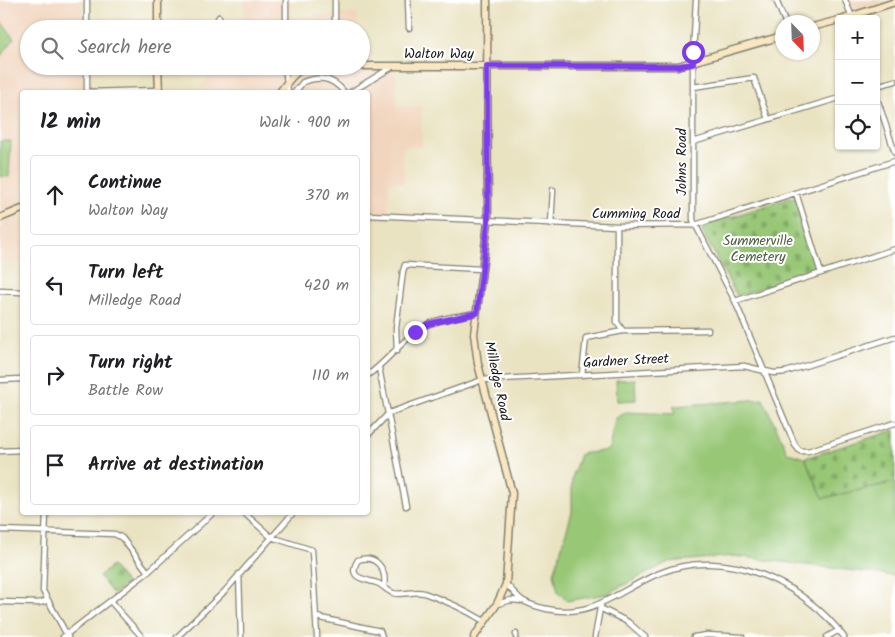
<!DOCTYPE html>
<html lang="en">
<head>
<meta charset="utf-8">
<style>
  :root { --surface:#fff; --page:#f2f2f2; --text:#202124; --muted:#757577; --line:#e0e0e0 }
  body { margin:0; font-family:Kalam,sans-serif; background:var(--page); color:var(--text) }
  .controls { position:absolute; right:15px; top:15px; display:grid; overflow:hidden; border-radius:5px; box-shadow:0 1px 4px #0004 }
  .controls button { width:45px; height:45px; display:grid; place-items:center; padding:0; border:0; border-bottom:1px solid var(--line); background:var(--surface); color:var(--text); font:25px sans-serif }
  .compass { position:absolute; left:775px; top:15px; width:45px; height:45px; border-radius:50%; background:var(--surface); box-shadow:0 1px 4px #0004; rotate:157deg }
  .stop { position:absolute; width:15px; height:15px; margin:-11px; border:4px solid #7c3aed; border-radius:50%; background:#fff }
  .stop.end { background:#7c3aed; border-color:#fff; box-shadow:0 1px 5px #0008 }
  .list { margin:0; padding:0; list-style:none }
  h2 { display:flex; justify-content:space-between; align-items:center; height:65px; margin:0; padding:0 20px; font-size:21px }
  h2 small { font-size:16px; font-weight:400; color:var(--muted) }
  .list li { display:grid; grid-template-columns:32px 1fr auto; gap:15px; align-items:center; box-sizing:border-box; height:80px; margin:0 10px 10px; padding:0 10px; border:1px solid var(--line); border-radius:5px }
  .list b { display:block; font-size:19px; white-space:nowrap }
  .list p { margin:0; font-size:16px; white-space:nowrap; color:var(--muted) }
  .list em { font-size:16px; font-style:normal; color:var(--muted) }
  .icon { flex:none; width:28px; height:28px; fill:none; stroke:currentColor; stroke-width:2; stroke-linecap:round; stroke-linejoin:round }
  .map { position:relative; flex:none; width:895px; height:637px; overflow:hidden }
  .search { position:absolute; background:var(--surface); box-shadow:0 1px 4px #0004; left:20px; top:20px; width:350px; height:55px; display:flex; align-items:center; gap:12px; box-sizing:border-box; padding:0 18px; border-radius:28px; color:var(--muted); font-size:19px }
  .panel { position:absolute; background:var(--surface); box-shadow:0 1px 4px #0004; left:20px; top:90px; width:350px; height:425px; border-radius:5px }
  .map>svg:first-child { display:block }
  .built { fill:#f1d5bd }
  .green { fill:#98c776; stroke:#5a7249 }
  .cemetery { fill:url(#cemetery-stones); stroke:#5a7249 }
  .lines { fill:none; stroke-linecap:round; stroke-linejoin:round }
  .street-casing { stroke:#83806f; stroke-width:7 }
  .secondary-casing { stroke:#83806f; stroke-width:9 }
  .street { stroke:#fff; stroke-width:4.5 }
  .secondary { stroke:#f9e7c3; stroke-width:6 }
  .route { stroke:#7c3aed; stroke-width:6 }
  .labels { text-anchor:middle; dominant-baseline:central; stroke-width:4; stroke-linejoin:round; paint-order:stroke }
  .street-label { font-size:14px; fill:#1c1c1c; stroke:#fff }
  .park-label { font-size:14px; fill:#4e6040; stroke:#fff }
</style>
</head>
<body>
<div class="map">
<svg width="895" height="637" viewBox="0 0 895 637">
  <defs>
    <pattern id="cemetery-stones" width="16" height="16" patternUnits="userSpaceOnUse" patternTransform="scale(1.25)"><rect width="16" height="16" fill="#98c776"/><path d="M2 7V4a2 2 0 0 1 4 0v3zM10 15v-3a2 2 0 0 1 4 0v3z" fill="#82aa66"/></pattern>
  </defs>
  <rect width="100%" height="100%" fill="#fff"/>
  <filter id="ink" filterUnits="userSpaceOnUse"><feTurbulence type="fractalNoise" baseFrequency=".02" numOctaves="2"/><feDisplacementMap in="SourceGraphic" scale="10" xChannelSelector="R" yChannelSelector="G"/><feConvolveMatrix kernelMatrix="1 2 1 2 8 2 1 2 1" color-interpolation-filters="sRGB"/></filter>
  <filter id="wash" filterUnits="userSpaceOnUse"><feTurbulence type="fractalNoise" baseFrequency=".0096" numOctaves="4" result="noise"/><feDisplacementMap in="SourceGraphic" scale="20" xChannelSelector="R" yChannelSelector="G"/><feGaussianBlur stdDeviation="1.12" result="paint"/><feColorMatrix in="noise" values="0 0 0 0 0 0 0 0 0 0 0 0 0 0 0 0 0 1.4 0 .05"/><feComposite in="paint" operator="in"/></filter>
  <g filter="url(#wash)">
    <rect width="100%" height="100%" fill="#eae3c2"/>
    <path class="built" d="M0 0H82L83 29H29V66H83L84 92H22V262L0 261Z
      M244 0H291L290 17 358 13 357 29H244Z
      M848 0H887L855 11H852Z
      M257 66H357V71L395 70 397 106 421 107 422 147H403L404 182 389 183V220L368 219V92H200L199 89 211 75 238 76 241 70H257Z"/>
    <path class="green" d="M0 20 14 39 0 57Z
      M0 141H11L9 177 0 176Z
      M635 379 636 400 617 401 616 380Z
      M763 399 788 453 805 458 823 498 895 482V576L733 556 669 562 606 594 567 601 558 592 554 573 572 512V478L580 454 609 450 615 419 626 412 674 414V406Z"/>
    <path class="cemetery" d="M796 196 817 270 737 296 702 231 703 226Z
      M895 430V482L823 498 805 458Z
      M112 566 127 584 113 594 99 576Z"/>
  </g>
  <g filter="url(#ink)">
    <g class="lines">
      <g class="street-casing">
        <path id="street" d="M335 0V29
          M408 0 409 28
          M696 0 693 55V220L735 301 795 445 800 451H808L895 423
          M776 0 785 22
          M845 0 852 17
          M87 29V0
          M212 29 219 17
          M286 29V0
          M285 66 288 92
          M876 86 895 81
          M693 87 754 78 768 119
          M87 92 159 90
          M87 92V66
          M295 92 303 82C320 76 332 77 344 92
          M351 92 392 67
          M876 95 895 153
          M693 142 839 98
          M796 193 821 273
          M368 215 617 226 695 225 895 161
          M551 224 553 190
          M617 226V322L623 331
          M0 291 22 292
          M735 301 895 249
          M397 351 396 328 403 271 405 265 481 269
          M379 368 406 506
          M368 375C388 361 407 334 427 325 442 317 461 316 477 313
          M582 375 586 338 623 331 708 330
          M0 380 22 379
          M368 435 389 413 482 380 744 366 774 373 786 372 895 337
          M0 451 22 450
          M46 512 43 591 68 637
          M243 512 271 537 312 550 317 637
          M0 530 115 534 122 538 148 572
          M239 574 241 637
          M506 584C511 589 516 596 522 600 529 605 538 607 547 609 594 619 620 589 660 573 726 546 804 583 844 637
          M384 587C387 569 376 554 358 560 346 579 365 579 377 583 383 585 387 591 393 593 403 596 414 590 424 593 444 600 466 610 484 621
          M0 602 39 603 46 601
          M111 602 142 637
          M602 603 600 608 628 622 645 637
          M497 604 511 600 522 601
          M316 617 380 631 382 637
          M63 637 148 572 214 512
          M177 637 225 591 294 512
          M516 637V634
          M595 637 600 608
          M694 637 707 635 742 637
          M827 637 839 630"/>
      </g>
      <g class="secondary-casing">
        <path id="secondary" d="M158 0V29
          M843 19 895 2
          M812 27 839 20
          M158 66 159 92
          M361 66H678L782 36
          M280 92C295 72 297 67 323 66
          M0 218 22 209
          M474 637 497 604 506 584 512 493 478 364 474 334 488 222 487 0"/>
      </g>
      <use href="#street" class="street"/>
      <use href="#secondary" class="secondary"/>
    </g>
  </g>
  <g class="lines" filter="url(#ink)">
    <path class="route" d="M415 332 428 324 477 313 488 222 487 66H678L693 64V52"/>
  </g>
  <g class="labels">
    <g class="street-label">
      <text x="439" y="54">Walton Way</text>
      <text transform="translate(682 162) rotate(-90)">Johns Road</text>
      <text x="636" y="214">Cumming Road</text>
      <text transform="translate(626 361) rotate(-3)">Gardner Street</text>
      <text transform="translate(497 381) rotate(78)">Milledge Road</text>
    </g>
    <g class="park-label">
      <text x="758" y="241">Summerville<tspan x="758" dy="16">Cemetery</tspan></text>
    </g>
  </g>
</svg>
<div class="controls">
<button>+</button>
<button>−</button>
<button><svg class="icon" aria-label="locate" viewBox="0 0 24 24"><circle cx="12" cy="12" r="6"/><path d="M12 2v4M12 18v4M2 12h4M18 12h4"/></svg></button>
</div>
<svg class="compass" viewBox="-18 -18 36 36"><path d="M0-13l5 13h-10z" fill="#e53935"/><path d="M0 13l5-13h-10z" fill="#757577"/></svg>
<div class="stop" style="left:693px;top:52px"></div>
<div class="stop end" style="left:415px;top:332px"></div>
<div class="search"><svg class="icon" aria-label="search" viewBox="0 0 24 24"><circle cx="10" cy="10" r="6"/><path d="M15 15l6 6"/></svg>Search here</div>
<section class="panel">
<h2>12 min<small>Walk · 900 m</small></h2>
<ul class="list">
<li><svg class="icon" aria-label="ahead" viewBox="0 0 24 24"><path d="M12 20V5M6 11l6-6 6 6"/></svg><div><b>Continue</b><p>Walton Way</p></div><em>370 m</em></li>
<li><svg class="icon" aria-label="left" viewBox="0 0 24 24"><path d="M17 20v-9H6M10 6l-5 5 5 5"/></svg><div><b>Turn left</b><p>Milledge Road</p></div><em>420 m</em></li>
<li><svg class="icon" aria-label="right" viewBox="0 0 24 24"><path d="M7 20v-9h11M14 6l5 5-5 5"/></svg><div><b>Turn right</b><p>Battle Row</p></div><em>110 m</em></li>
<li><svg class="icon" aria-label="arrive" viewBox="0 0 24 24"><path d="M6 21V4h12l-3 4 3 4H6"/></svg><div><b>Arrive at destination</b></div></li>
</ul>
</section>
</div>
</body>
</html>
